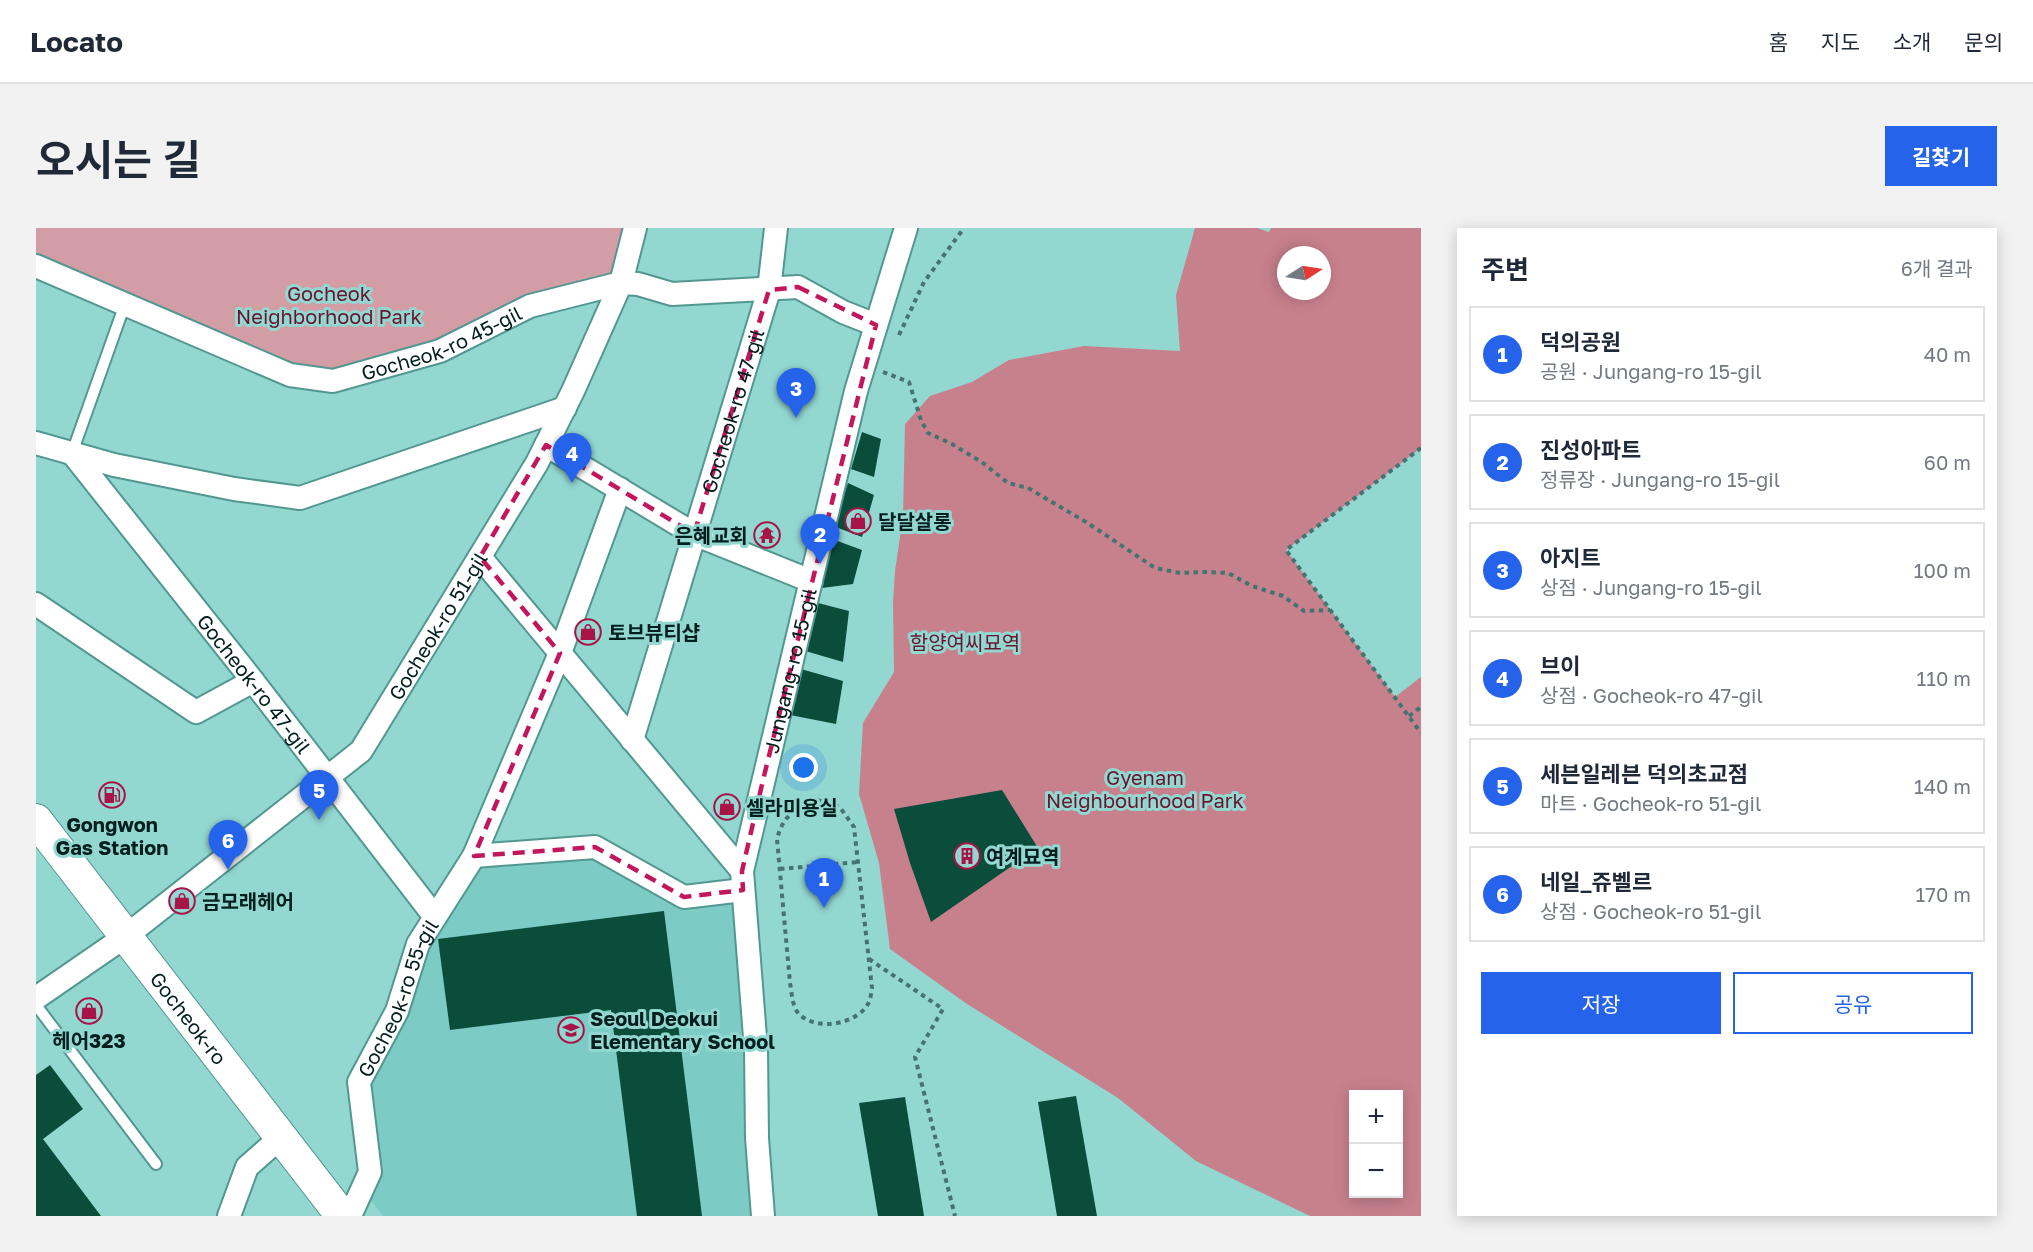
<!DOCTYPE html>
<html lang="ko">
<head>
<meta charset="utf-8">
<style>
  :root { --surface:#fff; --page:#f2f2f3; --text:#1f2937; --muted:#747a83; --line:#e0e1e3; --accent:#2563eb }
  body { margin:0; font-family:"Golos Text","Noto Sans KR",sans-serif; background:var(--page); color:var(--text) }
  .controls { position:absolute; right:18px; bottom:18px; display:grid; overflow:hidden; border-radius:0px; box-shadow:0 3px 15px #0003 }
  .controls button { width:54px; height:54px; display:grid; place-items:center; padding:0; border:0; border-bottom:2px solid var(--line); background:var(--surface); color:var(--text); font:30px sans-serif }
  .compass { position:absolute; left:1241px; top:18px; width:54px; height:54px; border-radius:50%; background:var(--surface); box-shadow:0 3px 15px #0003; rotate:78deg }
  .you { position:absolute; left:768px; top:540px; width:21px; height:21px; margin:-15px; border:4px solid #fff; border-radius:50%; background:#1a73e8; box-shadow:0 0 0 9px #1a73e833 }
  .badge { display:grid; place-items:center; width:39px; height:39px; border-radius:50%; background:var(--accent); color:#fff; font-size:20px; font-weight:700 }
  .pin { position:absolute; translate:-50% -50px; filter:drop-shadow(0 2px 3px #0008) }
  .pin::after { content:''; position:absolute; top:32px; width:21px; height:18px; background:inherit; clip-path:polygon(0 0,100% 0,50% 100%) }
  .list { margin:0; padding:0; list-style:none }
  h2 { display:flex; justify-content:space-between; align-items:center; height:78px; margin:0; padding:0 24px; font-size:26px }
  h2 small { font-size:20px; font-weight:400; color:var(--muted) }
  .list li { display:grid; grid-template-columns:39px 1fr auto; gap:18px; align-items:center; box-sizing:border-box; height:96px; margin:0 12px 12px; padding:0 12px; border:2px solid var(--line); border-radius:0px }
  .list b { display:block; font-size:22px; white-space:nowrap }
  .list p { margin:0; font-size:20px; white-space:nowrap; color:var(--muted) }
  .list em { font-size:20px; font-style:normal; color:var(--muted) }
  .actions { display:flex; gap:12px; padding:18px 24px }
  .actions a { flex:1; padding:14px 0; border:2px solid var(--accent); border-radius:0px; text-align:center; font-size:21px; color:var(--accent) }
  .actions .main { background:var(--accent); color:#fff }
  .map { position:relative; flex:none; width:1385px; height:988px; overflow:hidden; border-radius:0px }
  header { display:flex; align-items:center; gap:36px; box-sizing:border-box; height:84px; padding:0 30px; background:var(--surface); border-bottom:2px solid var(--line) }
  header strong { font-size:28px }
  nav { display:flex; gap:33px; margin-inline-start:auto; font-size:21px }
  .intro { display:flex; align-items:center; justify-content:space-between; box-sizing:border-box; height:144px; padding:0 36px }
  h1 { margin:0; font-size:42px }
  .button { padding:15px 27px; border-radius:0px; background:var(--accent); color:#fff; font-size:21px; font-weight:700 }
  main { display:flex; gap:36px; padding:0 36px }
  aside { flex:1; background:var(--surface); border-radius:0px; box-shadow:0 3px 15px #0003 }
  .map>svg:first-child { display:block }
  .built { fill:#7ccbc5 }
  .green { fill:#d39da5 }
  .forest { fill:#c7818d; fill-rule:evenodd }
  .building { fill:#0b4d3b }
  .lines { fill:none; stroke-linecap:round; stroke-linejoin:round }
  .service-casing { stroke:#539791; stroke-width:14 }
  .minor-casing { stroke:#539791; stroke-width:26 }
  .secondary-casing { stroke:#539791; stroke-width:34 }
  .path { stroke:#447370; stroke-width:4; stroke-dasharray:4.5 4.5; stroke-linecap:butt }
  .service { stroke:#fff; stroke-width:10 }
  .minor { stroke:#fff; stroke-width:22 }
  .secondary { stroke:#fff; stroke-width:32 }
  .marked { fill:none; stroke:#c2185b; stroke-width:4.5; stroke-dasharray:12 8; stroke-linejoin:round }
  .labels { text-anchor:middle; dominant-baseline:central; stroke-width:6; stroke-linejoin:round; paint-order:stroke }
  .park-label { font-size:20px; fill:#6a152e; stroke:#93d7d1 }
  .street-label { font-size:20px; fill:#021f1d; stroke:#93d7d1 }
  .poi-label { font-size:20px; font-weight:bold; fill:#021f1d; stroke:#93d7d1; text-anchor:start }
</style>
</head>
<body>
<header>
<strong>Locato</strong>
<nav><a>홈</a><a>지도</a><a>소개</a><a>문의</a></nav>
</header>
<div class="intro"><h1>오시는 길</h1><a class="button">길찾기</a></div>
<main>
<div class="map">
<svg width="1385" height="988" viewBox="0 0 1385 988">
  <rect width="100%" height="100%" fill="#93d7d1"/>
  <path class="built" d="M559 619 648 669 707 662 727 988H347L326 961 323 854 438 628Z"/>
  <path class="green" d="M0 0H599L585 55 297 153 0 38Z"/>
  <path class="forest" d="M1159 0H1221L1233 4 1235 0H1385V220L1250 322 1359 469 1385 449V988H1274L1160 933 1082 870 931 776 854 721 843 635 823 566 827 495 858 444 857 374 859 343 867 288 869 196 894 168 936 154 973 132 1048 118 1144 123 1140 67ZM1250 27H1286V63H1250ZM1318 866H1362V966H1318Z"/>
  <path class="building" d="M826 204 845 211 838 249 815 241Z
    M812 255 838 267 826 309 797 298Z
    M796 311 826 322 817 356 786 360Z
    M782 375 813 383 807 434 766 422Z
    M765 441 807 453 800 496 754 487Z
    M966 562 1002 620 895 694 874 635 858 581Z
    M628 683 666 988H601L575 782 414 802 402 711Z
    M14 837 47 881 7 911 65 988H0V847Z
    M1040 868 1061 988H1021L1002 874Z
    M869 869 888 988H842L823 875Z"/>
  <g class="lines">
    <g class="service-casing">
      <path id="service" d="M36 225 89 76
        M0 777 120 936"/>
    </g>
    <g class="minor-casing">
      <g id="minor">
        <path id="s1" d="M0 38 254 147 297 153 404 123 494 78 585 55 602 56 636 66 762 59 807 84 840 97"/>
        <path d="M0 215 78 237 198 261 264 270 529 180"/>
        <path d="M510 217 658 306 775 353"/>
        <path id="s2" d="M36 225 217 453 399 689"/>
        <path d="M444 329 706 643"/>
        <path d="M0 376 160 484 217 453"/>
        <path id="s3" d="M596 512 733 62 740 0"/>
        <path d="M438 628 559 619 648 669 707 662"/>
        <path id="s4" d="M0 770 90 708 325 523 501 235 537 163 585 55 599 0"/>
        <path d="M193 988 211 939 245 909"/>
        <path id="s5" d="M314 988 334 944 323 854 361 783 382 716 438 628 524 425 584 261"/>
        <path id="s6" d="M727 988 721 910 720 822 706 643 820 163 870 0"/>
      </g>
    </g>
    <g class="secondary-casing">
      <g id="secondary">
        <path id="s7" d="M0 592 306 988"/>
      </g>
    </g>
    <path class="path" d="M863 107 888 54 928 0
      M847 144 873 154 885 192 892 205 916 216 947 235 972 255 992 260 1050 294 1119 340 1144 345 1169 344 1192 345 1216 358 1247 368 1268 383 1294 382
      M1385 220 1250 322 1385 505
      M1373 488 1385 479
      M781 572 803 578 818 599 836 760C835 764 835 770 833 774 823 796 781 804 763 786 756 779 756 765 754 755L741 611C746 590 760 577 781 572Z
      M744 641 822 634
      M833 731 907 781 879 829 919 988"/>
    <use href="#service" class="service"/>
    <use href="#minor" class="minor"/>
    <use href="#secondary" class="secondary"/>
  </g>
  <path class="marked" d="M762 59 840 97 728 548 706 643 707 662 648 669 559 619 438 628 524 425 444 329 510 217 658 306 733 62Z"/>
  <defs>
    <g id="shop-ring" transform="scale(1.35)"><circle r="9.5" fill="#93d7d1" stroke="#a91448" stroke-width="1.5"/><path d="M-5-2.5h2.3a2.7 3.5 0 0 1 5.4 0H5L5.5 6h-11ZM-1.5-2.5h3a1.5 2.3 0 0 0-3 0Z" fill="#a91448"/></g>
    <g id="temple-ring" transform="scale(1.35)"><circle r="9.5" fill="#93d7d1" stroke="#a91448" stroke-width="1.5"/><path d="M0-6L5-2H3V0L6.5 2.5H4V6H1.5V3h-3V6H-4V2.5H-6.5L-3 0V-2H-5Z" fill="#a91448"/></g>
    <g id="fuel-ring" transform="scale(1.35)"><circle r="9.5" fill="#93d7d1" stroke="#a91448" stroke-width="1.5"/><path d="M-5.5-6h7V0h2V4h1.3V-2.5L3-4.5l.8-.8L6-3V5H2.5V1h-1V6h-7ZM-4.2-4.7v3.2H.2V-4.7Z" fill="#a91448"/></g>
    <g id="building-ring" transform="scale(1.35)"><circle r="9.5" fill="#93d7d1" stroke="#a91448" stroke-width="1.5"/><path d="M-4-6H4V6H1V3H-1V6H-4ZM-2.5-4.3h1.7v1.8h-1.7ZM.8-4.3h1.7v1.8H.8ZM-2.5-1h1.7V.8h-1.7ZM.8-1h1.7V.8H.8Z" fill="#a91448"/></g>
    <g id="school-ring" transform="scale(1.35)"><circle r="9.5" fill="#93d7d1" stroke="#a91448" stroke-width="1.5"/><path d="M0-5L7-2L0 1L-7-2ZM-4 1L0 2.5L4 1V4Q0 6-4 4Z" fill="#a91448"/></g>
  </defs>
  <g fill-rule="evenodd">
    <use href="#shop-ring" x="822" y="293"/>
    <use href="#temple-ring" x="731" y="307"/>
    <use href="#shop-ring" x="552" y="404"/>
    <use href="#fuel-ring" x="76" y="567"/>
    <use href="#shop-ring" x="691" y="579"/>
    <use href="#building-ring" x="931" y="628"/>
    <use href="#shop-ring" x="146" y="673"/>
    <use href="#shop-ring" x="53" y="783"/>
    <use href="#school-ring" x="535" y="802"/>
  </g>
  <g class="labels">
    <g class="park-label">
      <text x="293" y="65">Gocheok<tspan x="293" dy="23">Neighborhood Park</tspan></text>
      <text x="929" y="414">함양여씨묘역</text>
      <text x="1109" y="549">Gyenam<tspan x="1109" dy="23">Neighbourhood Park</tspan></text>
    </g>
    <g class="street-label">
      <text stroke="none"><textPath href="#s1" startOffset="435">Gocheok-ro 45-gil</textPath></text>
      <text stroke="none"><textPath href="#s3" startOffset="344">Gocheok-ro 47-gil</textPath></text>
      <text stroke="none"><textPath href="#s4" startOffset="555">Gocheok-ro 51-gil</textPath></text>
      <text stroke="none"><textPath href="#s6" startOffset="552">Jungang-ro 15-gil</textPath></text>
      <text stroke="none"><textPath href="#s2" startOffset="294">Gocheok-ro 47-gil</textPath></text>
      <text stroke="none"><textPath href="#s5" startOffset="232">Gocheok-ro 55-gil</textPath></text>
      <text stroke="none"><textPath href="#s7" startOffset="250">Gocheok-ro</textPath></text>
    </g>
    <g class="poi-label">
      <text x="842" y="293">달달살롱</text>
      <text x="712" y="307" text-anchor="end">은혜교회</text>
      <text x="572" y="404">토브뷰티샵</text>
      <text x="710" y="579">셀라미용실</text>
      <text x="76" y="596" text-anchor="middle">Gongwon<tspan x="76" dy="23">Gas Station</tspan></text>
      <text x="950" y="628">여계묘역</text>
      <text x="166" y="673">금모래헤어</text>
      <text x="554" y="790">Seoul Deokui<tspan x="554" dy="23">Elementary School</tspan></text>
      <text x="53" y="812" text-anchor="middle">헤어323</text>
    </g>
  </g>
</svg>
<div class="controls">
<button>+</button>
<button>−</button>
</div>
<svg class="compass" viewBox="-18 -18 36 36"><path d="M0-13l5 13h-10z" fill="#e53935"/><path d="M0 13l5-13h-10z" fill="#747a83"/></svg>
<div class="you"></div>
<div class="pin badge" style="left:788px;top:680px">1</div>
<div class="pin badge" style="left:784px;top:336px">2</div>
<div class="pin badge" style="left:760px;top:190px">3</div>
<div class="pin badge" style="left:536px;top:255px">4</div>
<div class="pin badge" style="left:283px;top:592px">5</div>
<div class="pin badge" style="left:192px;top:642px">6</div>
</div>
<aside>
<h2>주변<small>6개 결과</small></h2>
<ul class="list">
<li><span class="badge">1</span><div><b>덕의공원</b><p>공원 · Jungang-ro 15-gil</p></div><em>40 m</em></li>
<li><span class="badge">2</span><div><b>진성아파트</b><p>정류장 · Jungang-ro 15-gil</p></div><em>60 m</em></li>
<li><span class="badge">3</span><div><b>아지트</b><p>상점 · Jungang-ro 15-gil</p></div><em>100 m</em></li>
<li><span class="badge">4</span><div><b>브이</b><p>상점 · Gocheok-ro 47-gil</p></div><em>110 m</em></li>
<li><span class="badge">5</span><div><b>세븐일레븐 덕의초교점</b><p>마트 · Gocheok-ro 51-gil</p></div><em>140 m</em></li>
<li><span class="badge">6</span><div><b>네일_쥬벨르</b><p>상점 · Gocheok-ro 51-gil</p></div><em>170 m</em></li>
</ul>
<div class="actions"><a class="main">저장</a><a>공유</a></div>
</aside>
</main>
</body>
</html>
